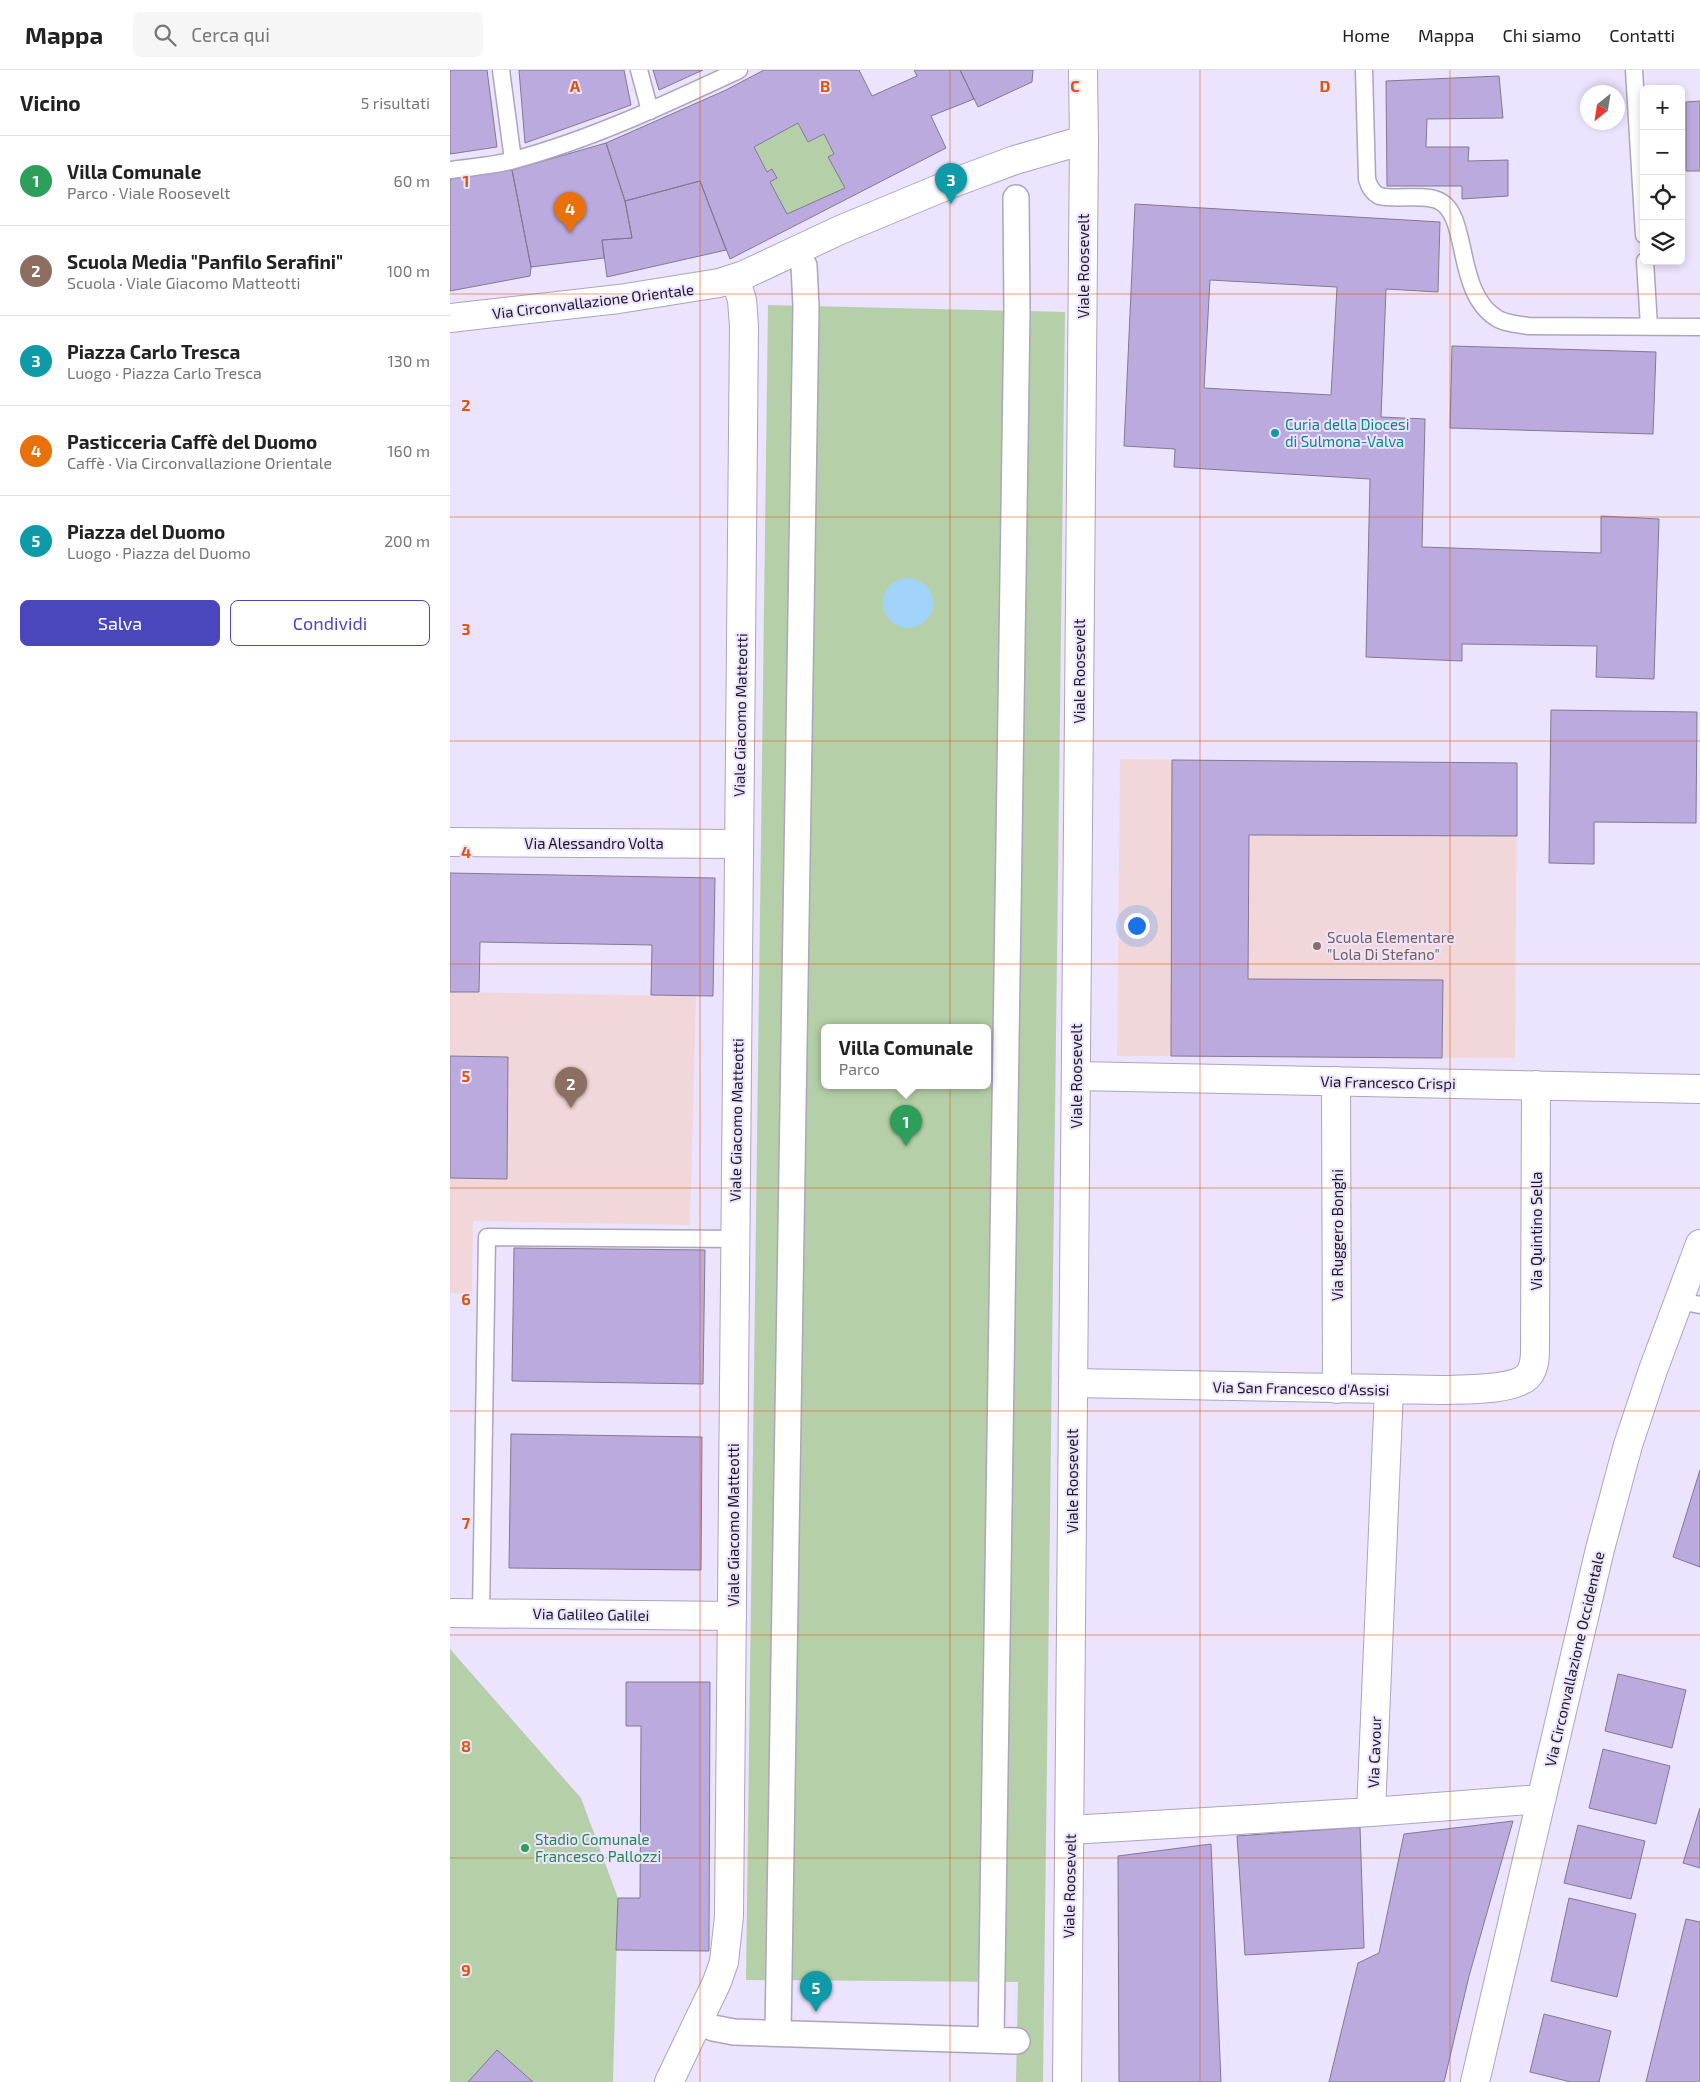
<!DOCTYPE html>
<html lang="it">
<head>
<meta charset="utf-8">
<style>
  :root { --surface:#fff; --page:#f6f6f6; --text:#222; --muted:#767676; --line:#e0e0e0; --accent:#4a46bc }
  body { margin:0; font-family:"Exo 2",sans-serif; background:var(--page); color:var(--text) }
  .controls { position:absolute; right:15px; top:15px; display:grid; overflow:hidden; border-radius:8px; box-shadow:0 2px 8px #0003 }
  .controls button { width:45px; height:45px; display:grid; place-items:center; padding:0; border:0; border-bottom:1px solid var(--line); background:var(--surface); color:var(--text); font:25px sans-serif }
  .compass { position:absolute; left:1130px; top:15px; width:45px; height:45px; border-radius:50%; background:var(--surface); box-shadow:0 2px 8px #0003; rotate:210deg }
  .you { position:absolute; left:686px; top:855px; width:18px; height:18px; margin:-12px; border:4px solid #fff; border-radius:50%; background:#1a73e8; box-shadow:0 0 0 8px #1a73e833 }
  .badge { display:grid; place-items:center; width:32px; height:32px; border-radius:50%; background:var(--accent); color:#fff; font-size:16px; font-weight:700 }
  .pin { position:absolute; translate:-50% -41px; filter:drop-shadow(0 1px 2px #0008) }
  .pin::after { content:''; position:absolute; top:26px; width:18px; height:15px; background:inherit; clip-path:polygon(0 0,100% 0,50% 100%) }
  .popup { position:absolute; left:371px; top:954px; width:170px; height:65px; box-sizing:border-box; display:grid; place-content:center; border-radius:8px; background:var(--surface); filter:drop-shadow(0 1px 4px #0005); font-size:16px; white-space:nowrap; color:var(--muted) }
  .popup b { font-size:19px; color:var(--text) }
  .popup::after { content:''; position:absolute; left:50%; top:100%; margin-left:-10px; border:10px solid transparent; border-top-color:var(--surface) }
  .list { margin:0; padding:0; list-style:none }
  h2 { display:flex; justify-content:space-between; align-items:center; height:65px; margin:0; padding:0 20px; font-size:21px }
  h2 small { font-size:16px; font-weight:400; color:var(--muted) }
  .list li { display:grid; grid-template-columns:32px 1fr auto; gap:15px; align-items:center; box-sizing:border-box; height:90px; padding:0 20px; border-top:1px solid var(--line) }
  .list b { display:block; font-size:19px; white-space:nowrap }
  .list p { margin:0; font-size:16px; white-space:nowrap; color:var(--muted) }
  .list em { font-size:16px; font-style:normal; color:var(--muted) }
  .actions { display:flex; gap:10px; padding:15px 20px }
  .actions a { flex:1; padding:11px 0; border:1px solid var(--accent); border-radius:8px; text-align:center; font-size:18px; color:var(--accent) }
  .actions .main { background:var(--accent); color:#fff }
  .icon { flex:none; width:28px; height:28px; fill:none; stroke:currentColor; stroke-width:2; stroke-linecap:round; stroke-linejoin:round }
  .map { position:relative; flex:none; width:1250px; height:2012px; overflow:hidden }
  header { display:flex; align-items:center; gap:30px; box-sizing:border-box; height:70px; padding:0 25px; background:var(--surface); border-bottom:1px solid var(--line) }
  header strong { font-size:24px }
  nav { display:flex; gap:28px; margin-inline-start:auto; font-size:18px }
  .search { width:350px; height:45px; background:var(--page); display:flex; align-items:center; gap:12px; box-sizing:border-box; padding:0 18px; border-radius:8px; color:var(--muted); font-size:19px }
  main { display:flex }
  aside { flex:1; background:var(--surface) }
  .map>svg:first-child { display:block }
  .education { fill:#f2d7da }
  .green { fill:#b5d0a8; fill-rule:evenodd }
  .water { fill:#a1d2f9 }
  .building { fill:#bad; stroke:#817991; fill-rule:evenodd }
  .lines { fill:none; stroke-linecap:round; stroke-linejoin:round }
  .service-casing { stroke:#ada4be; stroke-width:19 }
  .pedestrian-casing { stroke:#ada4be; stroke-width:28 }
  .minor-casing { stroke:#ada4be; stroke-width:30 }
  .tertiary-casing { stroke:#ada4be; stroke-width:30 }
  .secondary-casing { stroke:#ada4be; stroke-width:30 }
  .service { stroke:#fff; stroke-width:16 }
  .pedestrian { stroke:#fff; stroke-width:25 }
  .minor { stroke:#fff; stroke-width:28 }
  .tertiary { stroke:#fff; stroke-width:28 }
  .secondary { stroke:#fff; stroke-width:28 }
  .grid { fill:none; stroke:#de560d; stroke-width:1; stroke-opacity:0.55 }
  .culture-dot { fill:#0f9aa8; stroke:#ece3fe; stroke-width:2 }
  .education-dot { fill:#8d6e63; stroke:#ece3fe; stroke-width:2 }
  .leisure-dot { fill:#2e9e5b; stroke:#ece3fe; stroke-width:2 }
  .labels { text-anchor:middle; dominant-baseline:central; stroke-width:4; stroke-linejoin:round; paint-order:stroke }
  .street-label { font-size:15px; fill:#1c1922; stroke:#ece3fe }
  .culture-label { font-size:15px; fill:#0d838f; stroke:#ece3fe; text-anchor:start }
  .education-label { font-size:15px; fill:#785e54; stroke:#ece3fe; text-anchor:start }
  .leisure-label { font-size:15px; fill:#27864d; stroke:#ece3fe; text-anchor:start }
  .grid-label { font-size:16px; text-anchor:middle; font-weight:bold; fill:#de560d; stroke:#ece3fe; stroke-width:4; stroke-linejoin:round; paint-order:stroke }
</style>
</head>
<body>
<header>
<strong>Mappa</strong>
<div class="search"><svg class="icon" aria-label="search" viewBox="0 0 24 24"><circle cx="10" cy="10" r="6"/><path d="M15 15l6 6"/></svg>Cerca qui</div>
<nav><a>Home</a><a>Mappa</a><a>Chi siamo</a><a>Contatti</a></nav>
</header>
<main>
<aside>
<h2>Vicino<small>5 risultati</small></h2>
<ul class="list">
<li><span class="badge" style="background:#2e9e5b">1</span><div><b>Villa Comunale</b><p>Parco · Viale Roosevelt</p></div><em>60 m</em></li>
<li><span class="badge" style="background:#8d6e63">2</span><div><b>Scuola Media &quot;Panfilo Serafini&quot;</b><p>Scuola · Viale Giacomo Matteotti</p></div><em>100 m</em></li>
<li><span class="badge" style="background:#0f9aa8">3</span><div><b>Piazza Carlo Tresca</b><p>Luogo · Piazza Carlo Tresca</p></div><em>130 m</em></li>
<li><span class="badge" style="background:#e8710a">4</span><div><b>Pasticceria Caffè del Duomo</b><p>Caffè · Via Circonvallazione Orientale</p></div><em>160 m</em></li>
<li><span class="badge" style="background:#0f9aa8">5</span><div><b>Piazza del Duomo</b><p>Luogo · Piazza del Duomo</p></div><em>200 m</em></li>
</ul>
<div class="actions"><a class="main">Salva</a><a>Condividi</a></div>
</aside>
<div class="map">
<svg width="1250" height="2012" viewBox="0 0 1250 2012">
  <rect width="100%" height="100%" fill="#ece3fe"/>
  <path class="education" d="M670 689 1067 693 1065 988 667 986Z
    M0 922 246 926 240 1155 23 1151 22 1224 0 1223Z"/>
  <path class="green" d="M348 53 358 72 374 64 384 84 379 87 395 118 337 144 320 112 327 108 322 99 317 102 304 77Z
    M318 235 615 242 593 2012H566L568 1912 296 1910ZM375 957H537V1015H375Z
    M0 1579 131 1728 168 1828 163 2012H0Z"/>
  <path class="water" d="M433 533a25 25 0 1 1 50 0a25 25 0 1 1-50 0Z"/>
  <path class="building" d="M0 0H37L47 77 0 84Z
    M69 0H174L181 35 75 73Z
    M203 0H253L209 20Z
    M314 0H409L422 26 467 6 464 0H510L524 29 481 46 496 78 280 189 250 111 175 131 156 73 276 20ZM348 53 358 72 374 64 384 84 378 87 395 118 337 144 320 112 327 108 322 99 317 102 304 77Z
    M510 0H583L582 12 528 37Z
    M1049 6 1053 48 977 49 976 77H1019L1018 91 1058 90V126L1012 129V116H937L936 11Z
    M1250 31V101H1236V32Z
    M156 73 175 131 182 168 152 170 154 188 81 197 62 100Z
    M62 100 81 197 80 206 0 221V109Z
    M250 111 276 180 157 207 152 170 182 168 175 131Z
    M685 134 990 152 988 222 936 219 931 347 975 349 972 477 1151 483V446L1209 449 1204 609 1146 607 1147 576 1012 574V591L916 587 920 409 724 397 725 379 674 376ZM760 210 887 217 881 325 754 318Z
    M1002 276 1206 282 1203 364 1000 358Z
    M1101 640 1247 642 1246 753 1144 752V794L1099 793Z
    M722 690 1067 693V766L799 765 798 909 993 910 992 988 721 986Z
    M0 803 265 808 263 926 201 925 202 875 30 872 29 922H0Z
    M0 986 58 987 57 1109 0 1108Z
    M64 1178 255 1180 253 1314 62 1311Z
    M61 1364 252 1367 251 1500 59 1498Z
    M1250 1400V1497L1223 1487Z
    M1168 1604 1236 1620 1222 1678 1155 1661Z
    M176 1612H260L259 1881 166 1880 168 1828H190L191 1656H176Z
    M1153 1679 1220 1696 1206 1754 1139 1738Z
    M1250 1738V1798L1233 1793Z
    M1063 1751 1019 1906 994 2012H879L908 1893 929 1883 954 1764Z
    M1128 1755 1195 1771 1181 1829 1114 1813Z
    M910 1757 914 1878 795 1885 787 1766Z
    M761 1774 771 2012H669L668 1786Z
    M1119 1828 1186 1844 1167 1927 1101 1911Z
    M1236 1849 1250 1852V2012H1196Z
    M1094 1944 1161 1961 1149 2012H1121L1080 2002Z
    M47 1980 83 2012H18Z"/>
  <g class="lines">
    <g class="service-casing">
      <path id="service" d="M51 0 63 90
        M189 0 200 41
        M914 0 917 109C919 117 922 122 929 126 947 130 971 124 987 130 1021 142 1003 223 1048 249 1057 254 1068 254 1078 256L1250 257
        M1184 0 1194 165
        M0 100C21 97 44 96 64 90 142 69 216 34 289 0
        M1195 191 1199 256
        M1228 1231 1250 1235
        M31 1543 37 1167 285 1169"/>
    </g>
    <g class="pedestrian-casing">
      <path id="pedestrian" d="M249 1952 263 1958 284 1962 567 1971
        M328 1963 356 236 354 196
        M541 1970 567 241 566 128"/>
    </g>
    <g class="minor-casing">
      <path id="minor" d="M633 0 634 70
        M0 772 289 774
        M626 1006 1250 1019
        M886 1011 887 1319
        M623 1313 991 1320C1012 1319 1061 1321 1077 1307 1084 1300 1085 1290 1085 1281L1086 1015
        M0 1543 282 1546
        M921 1742 1091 1729
        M620 1760 921 1742 939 1320"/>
    </g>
    <g class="tertiary-casing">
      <path id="tertiary" d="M0 248 169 229 269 213 294 205 390 160 503 113 565 90 634 70 617 2012
        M219 2012 267 1912 274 1892 279 1846 294 256 292 230 285 208"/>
    </g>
    <g class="secondary-casing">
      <path id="secondary" d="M1025 2012 1150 1479 1178 1375 1203 1300 1250 1174"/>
    </g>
    <use href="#service" class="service"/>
    <use href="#pedestrian" class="pedestrian"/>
    <use href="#minor" class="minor"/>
    <use href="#tertiary" class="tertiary"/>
    <use href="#secondary" class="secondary"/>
  </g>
  <path class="grid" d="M250 0V2012M500 0V2012M750 0V2012M1000 0V2012M0 224H1250M0 447H1250M0 671H1250M0 894H1250M0 1118H1250M0 1341H1250M0 1565H1250M0 1788H1250"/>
  <circle class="culture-dot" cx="825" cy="363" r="5"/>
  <circle class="education-dot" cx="867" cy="876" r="5"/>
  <circle class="leisure-dot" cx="75" cy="1778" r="5"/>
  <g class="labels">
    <g class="street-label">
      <text transform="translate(633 196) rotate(-90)">Viale Roosevelt</text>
      <text transform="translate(143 231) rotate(-7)">Via Circonvallazione Orientale</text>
      <text transform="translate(629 601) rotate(-90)">Viale Roosevelt</text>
      <text transform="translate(290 645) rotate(-89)">Viale Giacomo Matteotti</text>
      <text x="144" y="773">Via Alessandro Volta</text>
      <text transform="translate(626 1006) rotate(-90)">Viale Roosevelt</text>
      <text transform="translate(938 1012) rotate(1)">Via Francesco Crispi</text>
      <text transform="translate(286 1050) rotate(-89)">Viale Giacomo Matteotti</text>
      <text transform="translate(1086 1161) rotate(-90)">Via Quintino Sella</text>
      <text transform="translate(887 1165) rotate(-90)">Via Ruggero Bonghi</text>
      <text transform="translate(851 1318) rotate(1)">Via San Francesco d'Assisi</text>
      <text transform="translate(622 1411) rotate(-90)">Viale Roosevelt</text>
      <text transform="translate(283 1455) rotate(-90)">Viale Giacomo Matteotti</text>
      <text transform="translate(141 1544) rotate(1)">Via Galileo Galilei</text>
      <text transform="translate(1124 1589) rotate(-77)">Via Circonvallazione Occidentale</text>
      <text transform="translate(924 1682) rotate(-88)">Via Cavour</text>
      <text transform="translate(619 1816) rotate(-89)">Viale Roosevelt</text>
    </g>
    <g class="culture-label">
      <text x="835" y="354">Curia della Diocesi<tspan x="835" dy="17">di Sulmona-Valva</tspan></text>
    </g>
    <g class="education-label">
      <text x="877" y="867">Scuola Elementare<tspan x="877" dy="17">"Lola Di Stefano"</tspan></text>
    </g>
    <g class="leisure-label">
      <text x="85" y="1769">Stadio Comunale<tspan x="85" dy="17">Francesco Pallozzi</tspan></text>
    </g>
  </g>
  <g class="grid-label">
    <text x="125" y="22">A</text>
    <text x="375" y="22">B</text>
    <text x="625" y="22">C</text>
    <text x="875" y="22">D</text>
    <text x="16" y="117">1</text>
    <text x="16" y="341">2</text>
    <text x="16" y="565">3</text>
    <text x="16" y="788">4</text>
    <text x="16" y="1012">5</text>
    <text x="16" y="1235">6</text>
    <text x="16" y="1459">7</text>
    <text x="16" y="1682">8</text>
    <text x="16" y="1906">9</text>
  </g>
</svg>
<div class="controls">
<button>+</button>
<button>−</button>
<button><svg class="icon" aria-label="locate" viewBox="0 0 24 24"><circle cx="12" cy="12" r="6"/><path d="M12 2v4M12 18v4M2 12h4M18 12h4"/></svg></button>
<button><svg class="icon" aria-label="layers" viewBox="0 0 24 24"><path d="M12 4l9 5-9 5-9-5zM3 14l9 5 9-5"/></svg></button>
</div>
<svg class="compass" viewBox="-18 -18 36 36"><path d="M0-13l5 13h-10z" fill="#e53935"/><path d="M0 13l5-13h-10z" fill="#767676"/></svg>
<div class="you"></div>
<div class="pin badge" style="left:456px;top:1076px;background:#2e9e5b">1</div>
<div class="popup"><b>Villa Comunale</b>Parco</div>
<div class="pin badge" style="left:121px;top:1038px;background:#8d6e63">2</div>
<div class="pin badge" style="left:501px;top:134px;background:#0f9aa8">3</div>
<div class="pin badge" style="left:120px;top:163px;background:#e8710a">4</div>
<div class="pin badge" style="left:366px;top:1942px;background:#0f9aa8">5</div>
</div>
</main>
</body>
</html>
